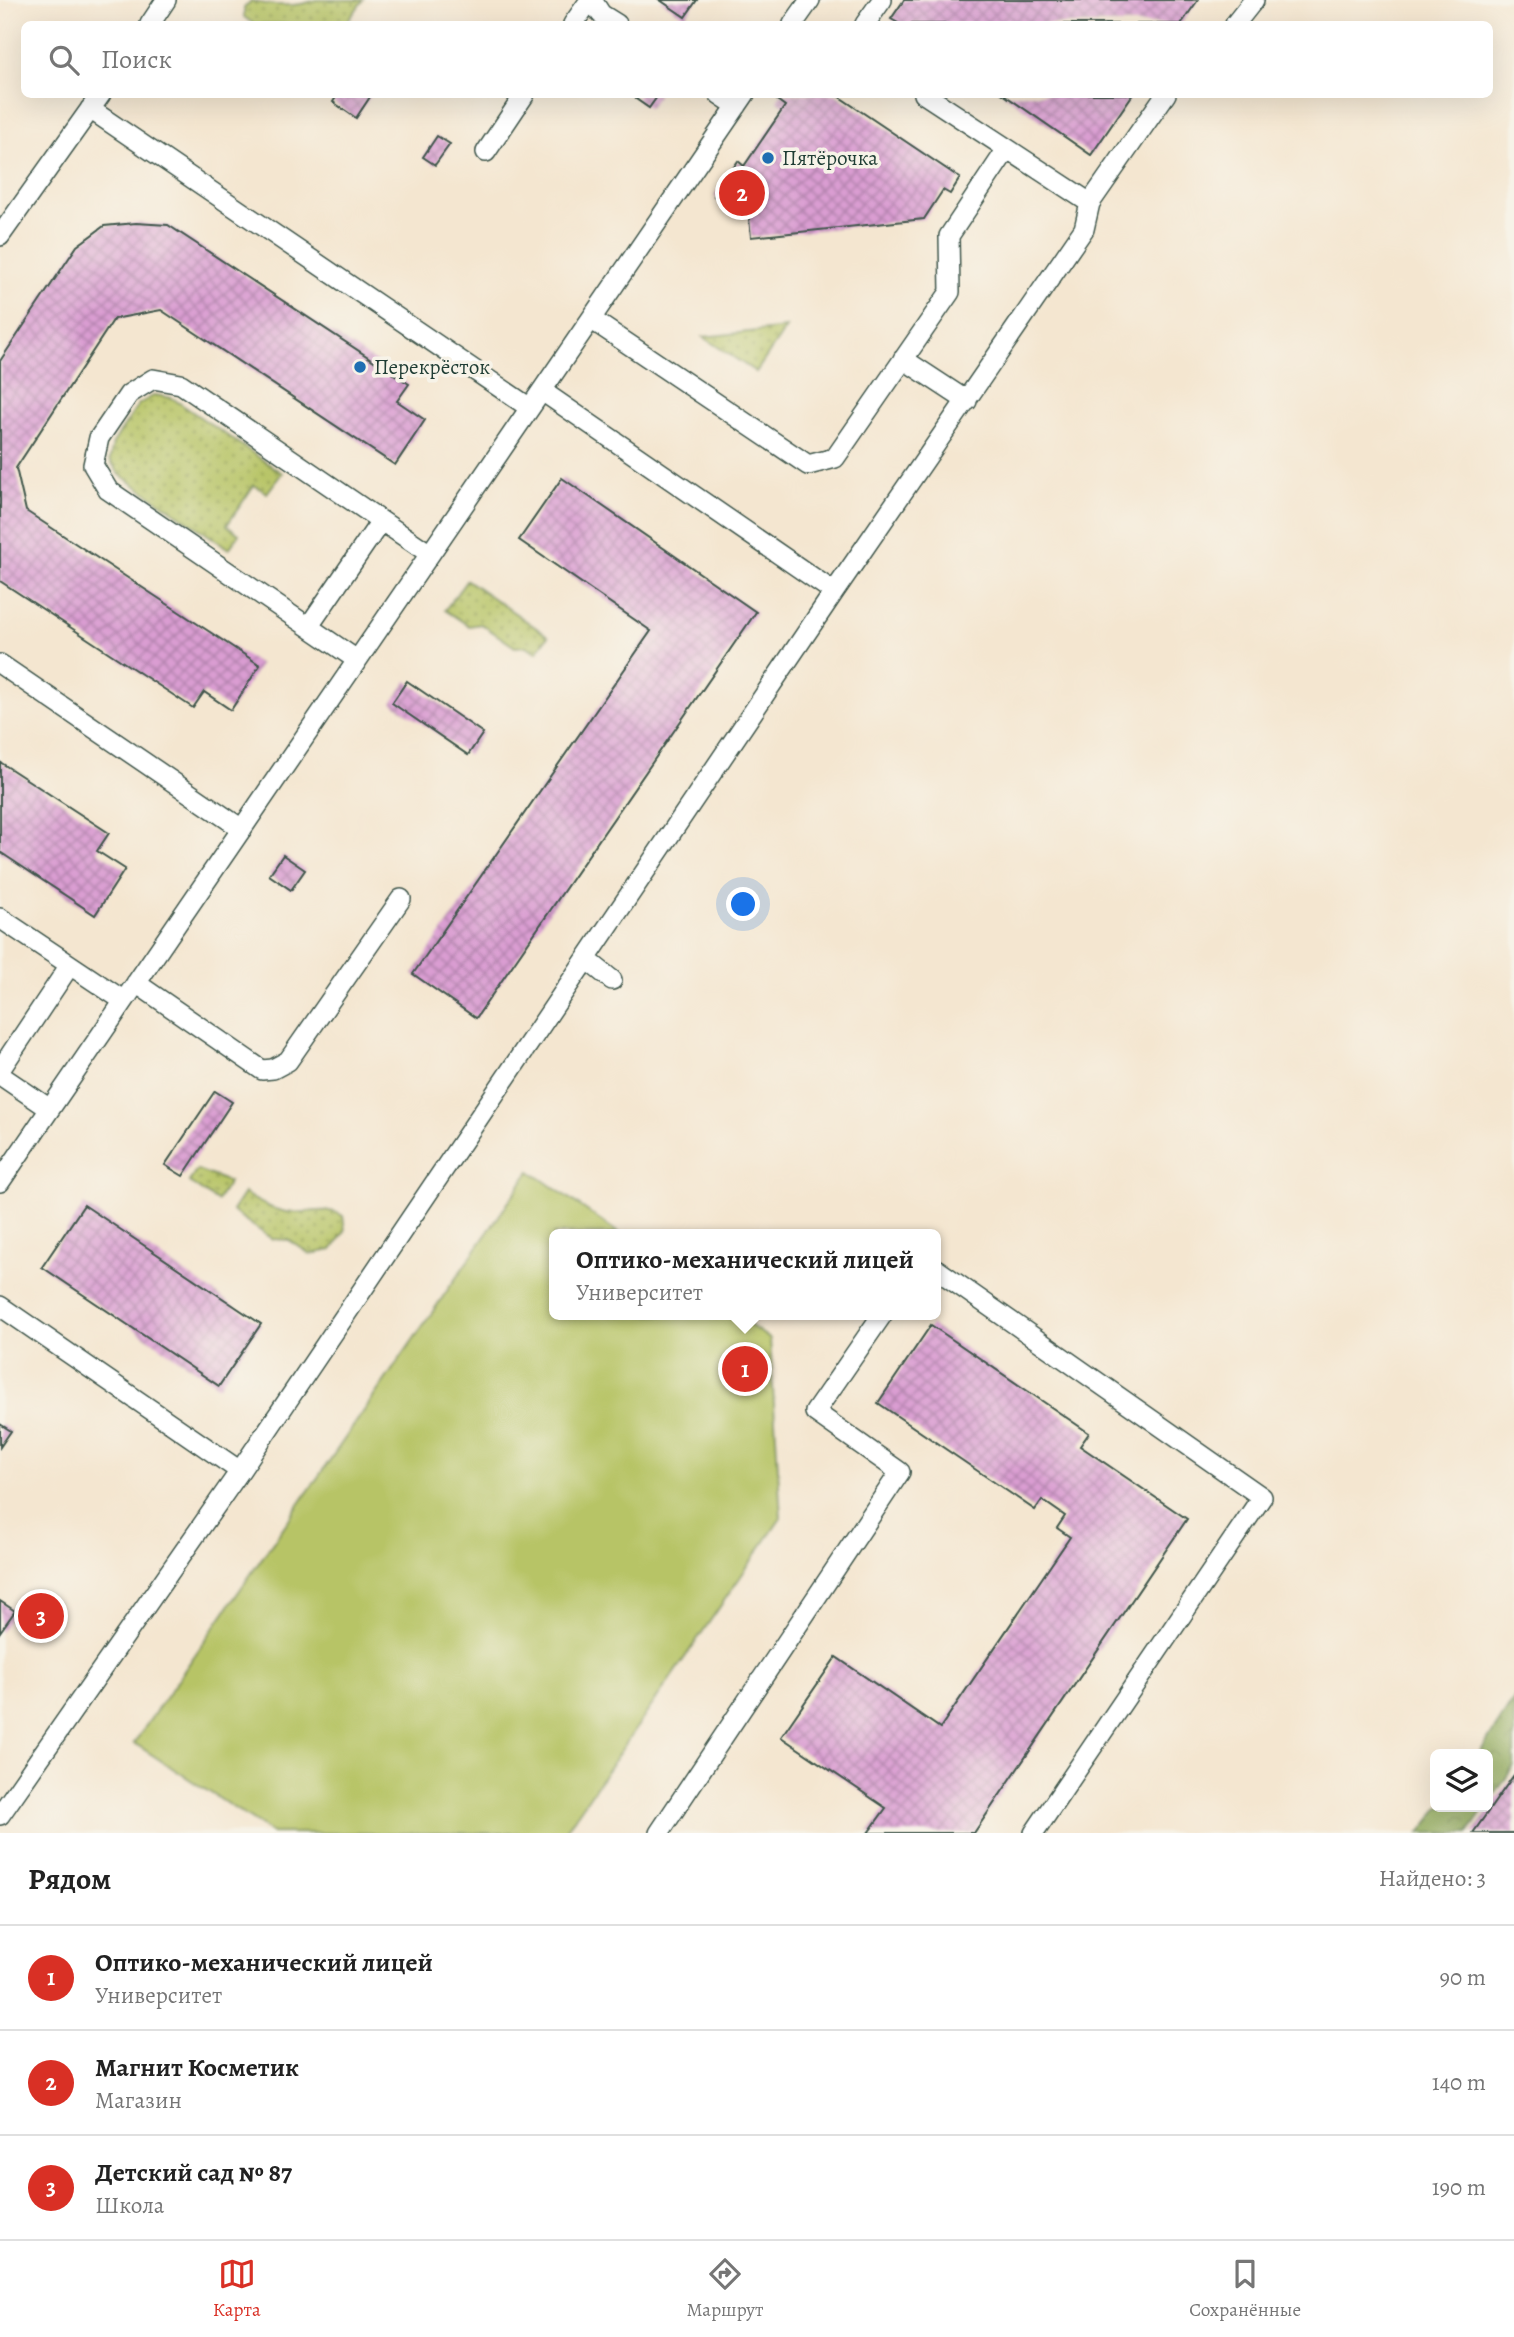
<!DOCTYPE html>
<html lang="ru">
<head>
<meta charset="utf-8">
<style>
  :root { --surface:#fff; --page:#f6f6f6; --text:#222; --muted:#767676; --line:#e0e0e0; --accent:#d93025 }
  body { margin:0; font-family:Alegreya,serif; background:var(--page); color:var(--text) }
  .controls { position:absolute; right:21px; bottom:21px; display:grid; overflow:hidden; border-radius:10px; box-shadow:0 7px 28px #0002 }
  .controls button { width:63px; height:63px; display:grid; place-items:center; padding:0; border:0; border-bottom:2px solid var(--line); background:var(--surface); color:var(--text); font:35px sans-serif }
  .you { position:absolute; left:744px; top:905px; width:24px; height:24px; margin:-18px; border:5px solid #fff; border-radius:50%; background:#1a73e8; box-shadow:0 0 0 10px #1a73e833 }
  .badge { display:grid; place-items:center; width:46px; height:46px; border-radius:50%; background:var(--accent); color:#fff; font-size:23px; font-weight:700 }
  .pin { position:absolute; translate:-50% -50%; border:4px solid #fff; box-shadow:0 2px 7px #0006 }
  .popup { position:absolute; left:549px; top:1229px; width:392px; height:91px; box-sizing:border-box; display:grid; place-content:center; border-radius:10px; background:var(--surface); filter:drop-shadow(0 2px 5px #0005); font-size:23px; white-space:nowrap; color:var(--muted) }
  .popup b { font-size:26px; color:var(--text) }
  .popup::after { content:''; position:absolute; left:50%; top:100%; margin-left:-14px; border:14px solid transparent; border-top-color:var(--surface) }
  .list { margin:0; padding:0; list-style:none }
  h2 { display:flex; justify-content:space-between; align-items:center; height:91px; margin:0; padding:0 28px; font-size:30px }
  h2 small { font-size:23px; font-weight:400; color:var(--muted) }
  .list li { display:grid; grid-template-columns:46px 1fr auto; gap:21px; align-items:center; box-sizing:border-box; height:105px; padding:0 28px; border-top:2px solid var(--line) }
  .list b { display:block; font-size:26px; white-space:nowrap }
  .list p { margin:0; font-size:23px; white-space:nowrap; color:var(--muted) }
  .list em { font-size:23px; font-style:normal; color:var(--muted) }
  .icon { flex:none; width:38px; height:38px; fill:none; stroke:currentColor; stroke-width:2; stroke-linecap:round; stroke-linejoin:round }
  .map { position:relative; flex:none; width:1514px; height:1833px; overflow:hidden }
  .search { position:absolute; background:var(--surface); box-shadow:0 7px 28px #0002; left:21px; right:21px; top:21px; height:77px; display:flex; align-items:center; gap:18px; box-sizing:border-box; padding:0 24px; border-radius:10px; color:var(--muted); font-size:26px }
  .sheet { height:406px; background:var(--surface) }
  nav { display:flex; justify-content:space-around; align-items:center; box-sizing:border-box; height:98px; border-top:2px solid var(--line); background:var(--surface); font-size:19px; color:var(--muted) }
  nav a { display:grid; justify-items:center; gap:4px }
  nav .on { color:var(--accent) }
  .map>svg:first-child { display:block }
  .grass { fill:#b7c466; stroke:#6b804d; stroke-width:2 }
  .forest { fill:url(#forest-crowns); stroke:#587448; stroke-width:2 }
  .park { fill:url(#park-dots); stroke:#6b804d; stroke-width:2 }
  .building { fill:url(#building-cross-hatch) }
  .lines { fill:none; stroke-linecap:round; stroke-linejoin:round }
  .lane-casing { stroke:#3f564b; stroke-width:22 }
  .lane { stroke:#fff; stroke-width:19 }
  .poi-dot { fill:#1f6fb2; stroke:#f7f3e8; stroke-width:2.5 }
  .labels { text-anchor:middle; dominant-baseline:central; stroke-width:7; stroke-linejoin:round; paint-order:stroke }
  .poi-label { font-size:21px; fill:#1f3d34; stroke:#f7f3e8; text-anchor:start }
</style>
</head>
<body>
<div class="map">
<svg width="1514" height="1833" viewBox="0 0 1514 1833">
  <defs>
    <pattern id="forest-crowns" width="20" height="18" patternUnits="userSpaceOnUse" patternTransform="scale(1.75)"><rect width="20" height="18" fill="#91aa5b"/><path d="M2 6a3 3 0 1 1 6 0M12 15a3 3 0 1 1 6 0" fill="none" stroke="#768c4c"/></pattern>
    <pattern id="park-dots" width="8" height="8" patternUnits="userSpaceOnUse" patternTransform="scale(1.75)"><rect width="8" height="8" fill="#b7c466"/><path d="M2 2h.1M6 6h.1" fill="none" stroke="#94a055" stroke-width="1.8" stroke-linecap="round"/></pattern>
    <pattern id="building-cross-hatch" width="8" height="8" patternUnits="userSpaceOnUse" patternTransform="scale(1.75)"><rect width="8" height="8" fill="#da9dd2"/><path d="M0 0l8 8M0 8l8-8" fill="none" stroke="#b081ab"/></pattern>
  </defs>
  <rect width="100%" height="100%" fill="#f7f3e8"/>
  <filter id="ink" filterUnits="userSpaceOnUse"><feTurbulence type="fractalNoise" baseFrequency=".0143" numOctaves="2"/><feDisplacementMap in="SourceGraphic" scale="14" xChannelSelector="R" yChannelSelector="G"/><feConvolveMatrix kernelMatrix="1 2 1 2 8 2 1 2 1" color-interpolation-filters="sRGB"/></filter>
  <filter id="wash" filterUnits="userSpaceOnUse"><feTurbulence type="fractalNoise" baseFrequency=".00686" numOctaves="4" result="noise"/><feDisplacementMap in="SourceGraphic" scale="28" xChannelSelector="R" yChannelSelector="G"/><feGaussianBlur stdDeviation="1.57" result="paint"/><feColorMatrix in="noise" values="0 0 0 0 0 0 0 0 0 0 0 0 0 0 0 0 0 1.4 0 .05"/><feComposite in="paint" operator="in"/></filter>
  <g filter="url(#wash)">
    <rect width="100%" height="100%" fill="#f4e6d0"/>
    <path class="grass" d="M530 1171 620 1234H554V1315H735L770 1339 781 1518 564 1833H272L134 1743Z"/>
    <path class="forest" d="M1514 1699V1766L1488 1805V1754H1479Z
      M1440 1807H1486L1468 1833H1420Z"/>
    <path class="park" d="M316 0H363L346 24H254L244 17V8L251 1C272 6 295 8 316 0Z
      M786 328 756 372 703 337Z
      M155 395 172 398 282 473 267 493 254 485 227 525 239 534 229 549 119 474 110 460 113 443 139 404Z
      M467 580 548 636 537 652 526 646 515 647 481 624 469 626 445 610Z
      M197 1170 229 1182 217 1201 189 1182Z
      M244 1193C257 1202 271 1209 286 1212 306 1215 326 1205 343 1216L345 1231 332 1250 310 1254 289 1240 272 1239 232 1211Z"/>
    <g id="blocks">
      <path class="building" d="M660 0H697L685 17Z
        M904 0H1198L1181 24H900L891 19Z
        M338 94H372L356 118 333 102Z
        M640 94H659L649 108 636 99Z
        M781 94H835L960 178 950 194 943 190 924 219 751 237 748 210 732 200 729 205 714 196 738 161 744 166 785 106 777 100Z
        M1003 94H1133L1091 155Z
        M437 136 450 144 435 165 423 157Z
        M136 223 168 225 409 384 397 401 425 420 395 465 161 310 114 319 16 468 26 511 260 665 231 710 204 692 193 708 0 581V361L77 246 104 226Z
        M562 478 756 612 476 1018 413 974 651 631 519 540Z
        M407 681 483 733 468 755 392 703Z
        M0 762 109 833 97 851 125 869 95 915 0 852Z
        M283 855 305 870 291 890 269 875Z
        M215 1091 232 1102 183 1176 165 1165Z
        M84 1205 261 1324 219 1386 42 1267Z
        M931 1325 1089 1433 1080 1446 1187 1519 974 1833H868L886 1808 781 1737 836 1657 940 1728 1070 1537 1057 1528 1065 1516 1042 1500 1035 1510 878 1403Z
        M0 1424 11 1431 0 1447Z
        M0 1601 15 1611 0 1632Z
        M1514 1775V1833H1473Z"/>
    </g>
  </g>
  <g filter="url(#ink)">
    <use href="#blocks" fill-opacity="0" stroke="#3f564b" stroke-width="2"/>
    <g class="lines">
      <g class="lane-casing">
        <path id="lane" d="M592 0 601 14 617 24
          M150 24 166 0
          M573 24 590 0
          M793 24 810 0
          M865 24 882 0
          M1235 24 1254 0
          M719 94 737 106
          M924 94 1090 203
          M90 109 530 408
          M486 152 525 94
          M0 236 101 94
          M591 319 808 465 835 458 950 292 949 236 1007 149
          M903 359 967 401
          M542 391 834 592
          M309 626 381 521
          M357 660 108 490 93 465 99 438 129 394 153 379 181 384 430 554
          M0 664 242 829
          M0 918 124 1001
          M586 959 612 980
          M136 983 262 1070 273 1069 288 1061 401 899
          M0 1070 70 965
          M0 1075 50 1109
          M0 1182 745 94
          M936 1269 1262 1497 1034 1833
          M0 1306 240 1471
          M0 1815 240 1471 834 592 1084 229 1090 203 1166 94
          M659 1833 900 1472 815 1412 882 1315"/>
      </g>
      <use href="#lane" class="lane"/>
    </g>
  </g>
  <g class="poi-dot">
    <circle cx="768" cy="158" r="7"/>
    <circle cx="360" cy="367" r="7"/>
  </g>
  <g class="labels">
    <g class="poi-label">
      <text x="782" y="158">Пятёрочка</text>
      <text x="374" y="367">Перекрёсток</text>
    </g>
  </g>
</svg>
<div class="controls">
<button><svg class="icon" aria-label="layers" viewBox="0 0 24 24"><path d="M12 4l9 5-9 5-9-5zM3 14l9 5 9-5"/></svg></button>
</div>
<div class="you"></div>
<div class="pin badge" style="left:745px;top:1369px">1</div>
<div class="popup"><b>Оптико-механический лицей</b>Университет</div>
<div class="pin badge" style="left:742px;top:193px">2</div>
<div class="pin badge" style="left:41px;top:1616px">3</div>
<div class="search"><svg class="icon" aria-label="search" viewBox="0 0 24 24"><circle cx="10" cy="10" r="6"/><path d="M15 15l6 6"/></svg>Поиск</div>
</div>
<section class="sheet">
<h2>Рядом<small>Найдено: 3</small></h2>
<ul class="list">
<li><span class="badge">1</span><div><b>Оптико-механический лицей</b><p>Университет</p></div><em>90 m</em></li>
<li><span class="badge">2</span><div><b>Магнит Косметик</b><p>Магазин</p></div><em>140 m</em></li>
<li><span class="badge">3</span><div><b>Детский сад № 87</b><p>Школа</p></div><em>190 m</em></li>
</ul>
</section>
<nav>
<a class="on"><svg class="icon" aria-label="map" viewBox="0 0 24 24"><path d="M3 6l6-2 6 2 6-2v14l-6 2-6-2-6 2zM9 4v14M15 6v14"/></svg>Карта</a>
<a><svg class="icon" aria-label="directions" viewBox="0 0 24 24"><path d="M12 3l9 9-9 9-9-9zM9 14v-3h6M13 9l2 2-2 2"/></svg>Маршрут</a>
<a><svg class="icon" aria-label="saved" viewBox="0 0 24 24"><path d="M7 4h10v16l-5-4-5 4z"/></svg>Сохранённые</a>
</nav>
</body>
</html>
